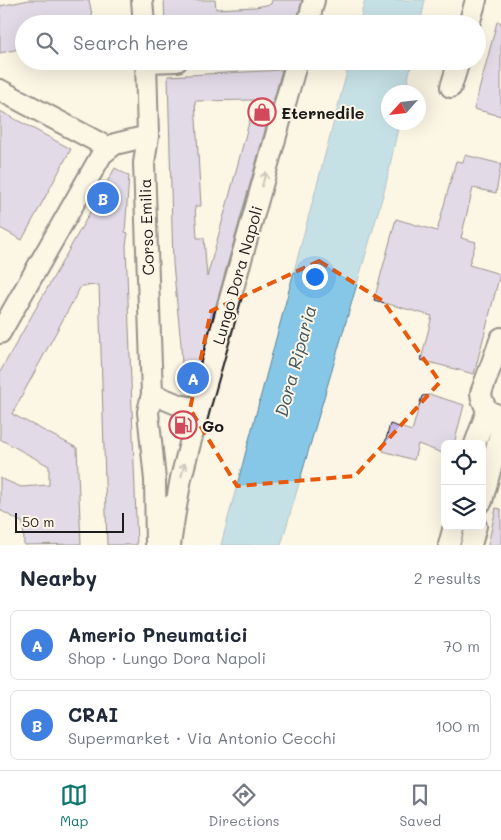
<!DOCTYPE html>
<html lang="en">
<head>
<meta charset="utf-8">
<style>
  :root { --surface:#fff; --page:#f6f6f7; --text:#1f2937; --muted:#747a83; --line:#e0e1e3; --accent:#0f766e }
  body { margin:0; font-family:Mali,sans-serif; background:var(--page); color:var(--text) }
  .controls { position:absolute; right:15px; bottom:15px; display:grid; overflow:hidden; border-radius:8px; box-shadow:0 5px 20px #0002 }
  .controls button { width:45px; height:45px; display:grid; place-items:center; padding:0; border:0; border-bottom:1px solid var(--line); background:var(--surface); color:var(--text); font:25px sans-serif }
  .compass { position:absolute; left:381px; top:85px; width:45px; height:45px; border-radius:50%; background:var(--surface); box-shadow:0 5px 20px #0002; rotate:243deg }
  .scale { position:absolute; left:15px; bottom:12px; width:109px; box-sizing:border-box; padding-left:5px; border:2px solid #1c1c1c; border-top:0; font-size:14px; line-height:18px; white-space:nowrap; color:#1c1c1c; -webkit-text-stroke:4px #fcf5e5; paint-order:stroke }
  .you { position:absolute; left:314px; top:276px; width:18px; height:18px; margin:-12px; border:4px solid #fff; border-radius:50%; background:#1a73e8; box-shadow:0 0 0 8px #1a73e833 }
  .badge { display:grid; place-items:center; width:32px; height:32px; border-radius:50%; background:var(--accent); color:#fff; font-size:16px; font-weight:700 }
  .pin { position:absolute; translate:-50% -50%; border:2px solid #fff; box-shadow:0 1px 5px #0006 }
  .list { margin:0; padding:0; list-style:none }
  h2 { display:flex; justify-content:space-between; align-items:center; height:65px; margin:0; padding:0 20px; font-size:21px }
  h2 small { font-size:16px; font-weight:400; color:var(--muted) }
  .list li { display:grid; grid-template-columns:32px 1fr auto; gap:15px; align-items:center; box-sizing:border-box; height:70px; margin:0 10px 10px; padding:0 10px; border:1px solid var(--line); border-radius:8px }
  .list b { display:block; font-size:19px; white-space:nowrap }
  .list p { margin:0; font-size:16px; white-space:nowrap; color:var(--muted) }
  .list em { font-size:16px; font-style:normal; color:var(--muted) }
  .icon { flex:none; width:28px; height:28px; fill:none; stroke:currentColor; stroke-width:2; stroke-linecap:round; stroke-linejoin:round }
  .map { position:relative; flex:none; width:501px; height:545px; overflow:hidden }
  .search { position:absolute; background:var(--surface); box-shadow:0 5px 20px #0002; left:15px; right:15px; top:15px; height:55px; display:flex; align-items:center; gap:12px; box-sizing:border-box; padding:0 18px; border-radius:28px; color:var(--muted); font-size:19px }
  .sheet { height:225px; background:var(--surface) }
  nav { display:flex; justify-content:space-around; align-items:center; box-sizing:border-box; height:70px; border-top:1px solid var(--line); background:var(--surface); font-size:14px; color:var(--muted) }
  nav a { display:grid; justify-items:center; gap:2px }
  nav .on { color:var(--accent) }
  .map>svg:first-child { display:block }
  .water { fill:#86c7e7; stroke:#5c8396 }
  .building { fill:#c4b8e9; stroke:#1c1c1c; fill-rule:evenodd }
  .lines { fill:none; stroke-linecap:round; stroke-linejoin:round }
  .minor-casing { stroke:#1c1c1c; stroke-width:24 }
  .minor { stroke:#fcf5e5; stroke-width:20 }
  .oneway { stroke:#97938b }
  .marked { fill:none; stroke:#e8590c; stroke-width:4; stroke-dasharray:10 6; stroke-linejoin:round }
  .labels { text-anchor:middle; dominant-baseline:central; stroke-width:4; stroke-linejoin:round; paint-order:stroke }
  .poi-label { font-size:16px; font-weight:bold; fill:#1c1c1c; stroke:#fcf5e5; text-anchor:start }
  .street-label { font-size:16px; fill:#1c1c1c; stroke:#fcf5e5 }
  .water-label { font-size:18px; font-style:italic; fill:#415863; stroke:#fcf5e5 }
</style>
</head>
<body>
<div class="map">
<svg width="501" height="545" viewBox="0 0 501 545">
  <rect width="100%" height="100%" fill="#fcf5e5"/>
  <filter id="ink" filterUnits="userSpaceOnUse"><feTurbulence type="fractalNoise" baseFrequency=".02" numOctaves="2"/><feDisplacementMap in="SourceGraphic" scale="10" xChannelSelector="R" yChannelSelector="G"/><feConvolveMatrix kernelMatrix="1 2 1 2 8 2 1 2 1" color-interpolation-filters="sRGB"/></filter>
  <g filter="url(#ink)">
    <path class="water" d="M365 0H425L420 24H359Z
      M350 61H412L405 92H388V122L399 123 385 188 281 545H221Z"/>
    <path class="building" d="M29 0H89L94 24H24V48L0 53V6Z
      M164 0H215L216 9 256 7 271 4 272 0H302L296 24H165Z
      M497 22H501V116L474 109Z
      M282 70 192 390 183 389 181 344 173 264 168 76ZM255 100 229 197 207 277 204 238H197L195 206H201L195 101Z
      M0 111 71 149 22 240 0 228Z
      M465 155 501 164 496 193 473 188 461 238 476 242 469 265 500 274 474 374 421 360 432 316 374 300 396 219 437 231 456 161 463 162Z
      M115 168 129 176 125 232 128 233 126 245 137 545H107L99 285 81 286 12 414 77 448 81 544 24 545 23 523 0 510V478L21 487 49 485V466L0 439V372Z
      M432 395 464 405 454 444H445V454L418 444 414 460 383 451 390 424 412 431 422 396Z
      M496 508 501 509V545H488Z"/>
    <g class="lines">
      <g class="minor-casing">
        <path id="minor" d="M142 0 144 24
          M308 24 314 0
          M469 24 476 0
          M146 61 148 136 144 163 152 394 148 412 155 480 156 545
          M146 62 177 61
          M451 87 459 61
          M0 90 109 148
          M0 333 102 154 115 144 148 136
          M501 338 481 393 482 399 487 411 501 416
          M152 394 179 405 199 409
          M475 444 487 411
          M482 501 501 430
          M174 518 181 478 199 409 297 61
          M170 545 174 518 172 505
          M449 545 454 526
          M471 545 476 526"/>
      </g>
      <use href="#minor" class="minor"/>
    </g>
    <defs><path id="oneway-shaft" d="M-6 0H5M1.5-3L5.5 0L1.5 3" fill="none" stroke-width="1.6" stroke-linecap="round" stroke-linejoin="round" transform="scale(1.25)"/></defs>
    <g class="oneway">
      <use href="#oneway-shaft" transform="translate(264 179) rotate(-74)"/>
      <use href="#oneway-shaft" transform="translate(183 470) rotate(-76)"/>
    </g>
  </g>
  <path d="M0 0H501V545H0ZM319 261 383 301 440 382 355 476 237 486 190 409 211 311Z" fill="#fcf5e5" fill-opacity=".55" fill-rule="evenodd"/>
  <path class="marked" d="M319 261 383 301 440 382 355 476 237 486 190 409 211 311Z"/>
  <defs>
    <g id="shop-ring" transform="scale(1.4375)"><circle r="9.5" fill="#fcf5e5" stroke="#d1495b" stroke-width="1.5"/><path d="M-5-2.5h2.3a2.7 3.5 0 0 1 5.4 0H5L5.5 6h-11ZM-1.5-2.5h3a1.5 2.3 0 0 0-3 0Z" fill="#d1495b"/></g>
    <g id="fuel-ring" transform="scale(1.4375)"><circle r="9.5" fill="#fcf5e5" stroke="#d1495b" stroke-width="1.5"/><path d="M-5.5-6h7V0h2V4h1.3V-2.5L3-4.5l.8-.8L6-3V5H2.5V1h-1V6h-7ZM-4.2-4.7v3.2H.2V-4.7Z" fill="#d1495b"/></g>
  </defs>
  <g fill-rule="evenodd">
    <use href="#shop-ring" x="262" y="112"/>
    <use href="#fuel-ring" x="183" y="425"/>
  </g>
  <g class="labels">
    <g class="poi-label">
      <text x="281" y="112">Eternedile</text>
      <text x="202" y="425">Go</text>
    </g>
    <g class="street-label">
      <text transform="translate(146 227) rotate(-92)">Corso Emilia</text>
      <text transform="translate(237 275) rotate(-74)">Lungo Dora Napoli</text>
    </g>
    <g class="water-label">
      <text transform="translate(295 361) rotate(-75)">Dora Riparia</text>
    </g>
  </g>
</svg>
<div class="controls">
<button><svg class="icon" aria-label="locate" viewBox="0 0 24 24"><circle cx="12" cy="12" r="6"/><path d="M12 2v4M12 18v4M2 12h4M18 12h4"/></svg></button>
<button><svg class="icon" aria-label="layers" viewBox="0 0 24 24"><path d="M12 4l9 5-9 5-9-5zM3 14l9 5 9-5"/></svg></button>
</div>
<svg class="compass" viewBox="-18 -18 36 36"><path d="M0-13l5 13h-10z" fill="#e53935"/><path d="M0 13l5-13h-10z" fill="#747a83"/></svg>
<div class="scale">50 m</div>
<div class="you"></div>
<div class="pin badge" style="left:193px;top:378px;background:#3f7fe0">A</div>
<div class="pin badge" style="left:103px;top:198px;background:#3f7fe0">B</div>
<div class="search"><svg class="icon" aria-label="search" viewBox="0 0 24 24"><circle cx="10" cy="10" r="6"/><path d="M15 15l6 6"/></svg>Search here</div>
</div>
<section class="sheet">
<h2>Nearby<small>2 results</small></h2>
<ul class="list">
<li><span class="badge" style="background:#3f7fe0">A</span><div><b>Amerio Pneumatici</b><p>Shop · Lungo Dora Napoli</p></div><em>70 m</em></li>
<li><span class="badge" style="background:#3f7fe0">B</span><div><b>CRAI</b><p>Supermarket · Via Antonio Cecchi</p></div><em>100 m</em></li>
</ul>
</section>
<nav>
<a class="on"><svg class="icon" aria-label="map" viewBox="0 0 24 24"><path d="M3 6l6-2 6 2 6-2v14l-6 2-6-2-6 2zM9 4v14M15 6v14"/></svg>Map</a>
<a><svg class="icon" aria-label="directions" viewBox="0 0 24 24"><path d="M12 3l9 9-9 9-9-9zM9 14v-3h6M13 9l2 2-2 2"/></svg>Directions</a>
<a><svg class="icon" aria-label="saved" viewBox="0 0 24 24"><path d="M7 4h10v16l-5-4-5 4z"/></svg>Saved</a>
</nav>
</body>
</html>
